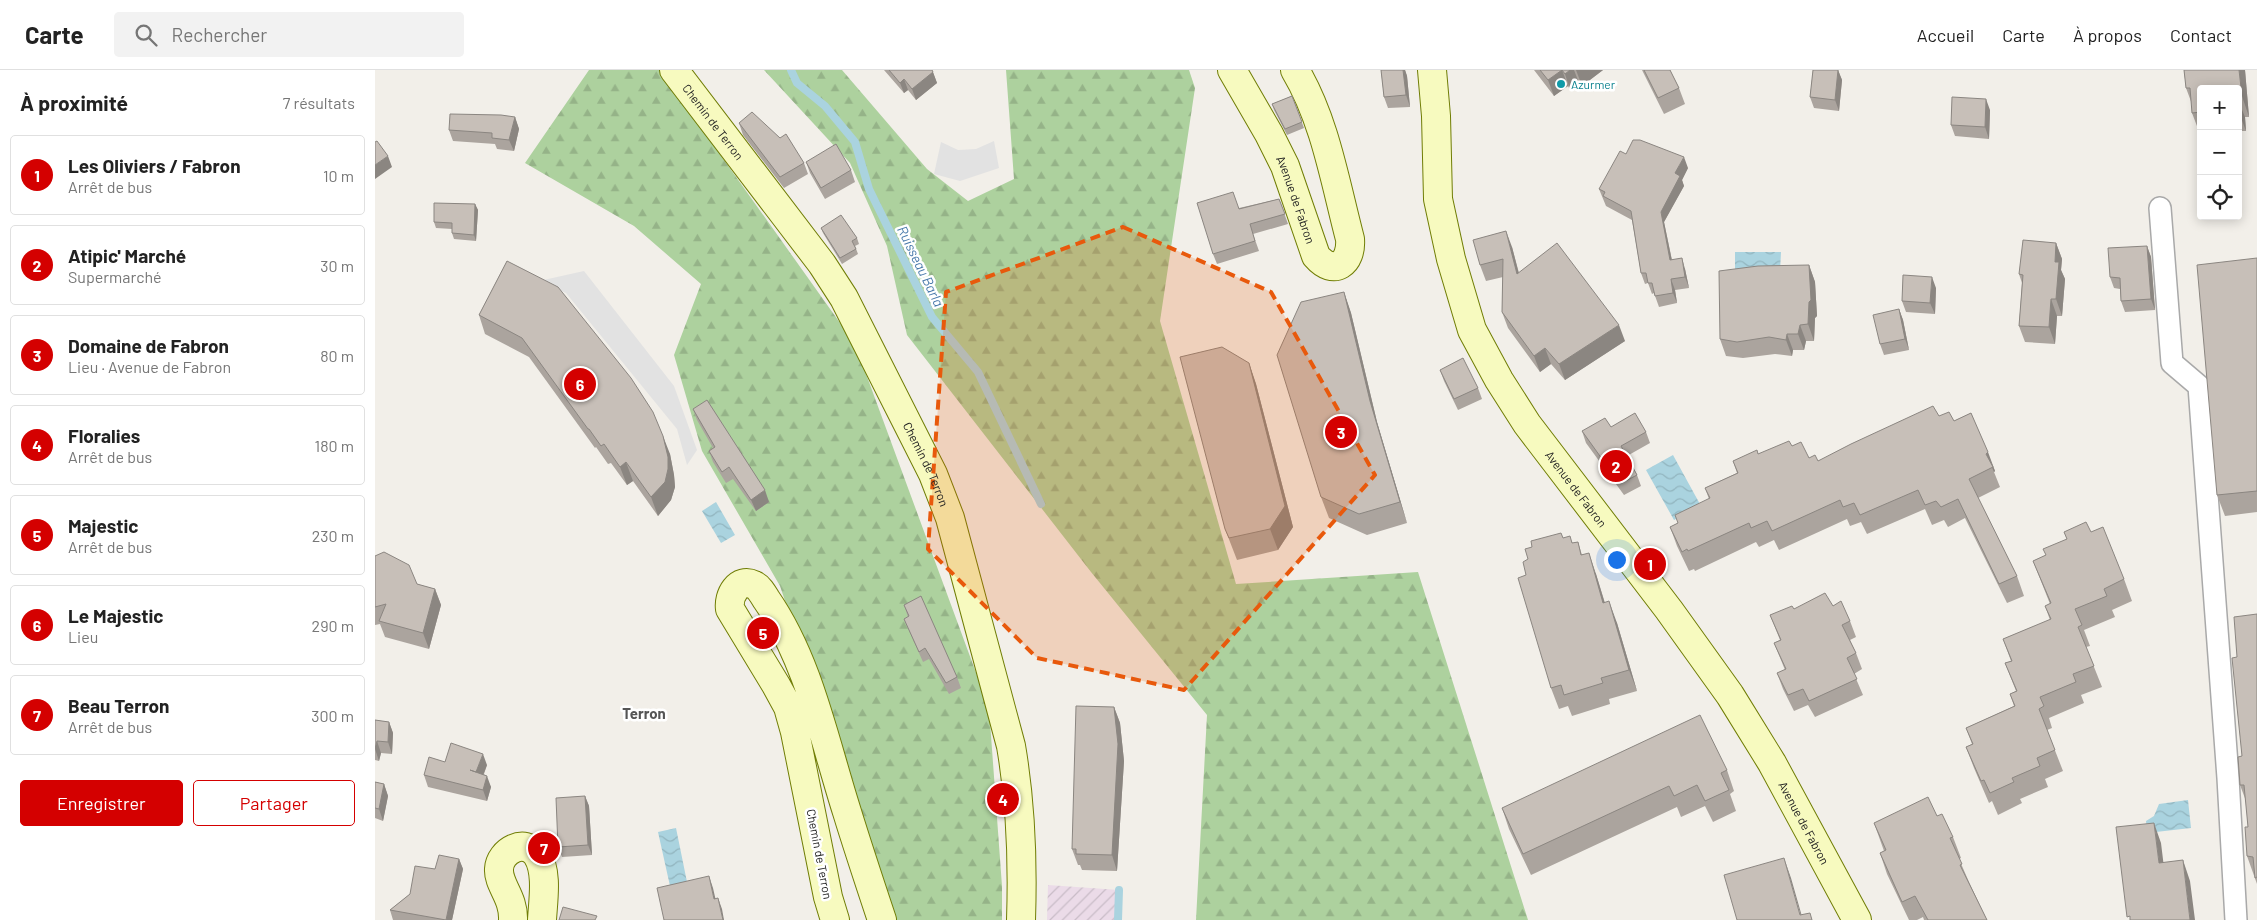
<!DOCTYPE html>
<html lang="fr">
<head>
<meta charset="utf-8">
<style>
  :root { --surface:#fff; --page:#f2f2f2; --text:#222; --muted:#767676; --line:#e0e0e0; --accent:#d40000 }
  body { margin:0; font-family:Barlow,sans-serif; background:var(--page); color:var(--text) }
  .controls { position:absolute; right:15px; top:15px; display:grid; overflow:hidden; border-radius:5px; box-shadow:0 2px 12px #0003 }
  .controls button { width:45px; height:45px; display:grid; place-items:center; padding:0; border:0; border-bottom:1px solid var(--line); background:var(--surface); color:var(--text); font:25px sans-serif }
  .you { position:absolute; left:1241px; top:489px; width:18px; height:18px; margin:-12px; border:4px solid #fff; border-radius:50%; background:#1a73e8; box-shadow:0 0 0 8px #1a73e833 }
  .badge { display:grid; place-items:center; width:32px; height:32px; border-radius:50%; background:var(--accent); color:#fff; font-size:16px; font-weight:700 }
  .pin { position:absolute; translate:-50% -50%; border:2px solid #fff; box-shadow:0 1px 5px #0006 }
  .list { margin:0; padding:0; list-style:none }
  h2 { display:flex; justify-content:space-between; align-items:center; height:65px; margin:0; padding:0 20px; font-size:21px }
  h2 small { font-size:16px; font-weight:400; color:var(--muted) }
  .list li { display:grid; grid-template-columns:32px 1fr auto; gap:15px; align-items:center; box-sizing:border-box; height:80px; margin:0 10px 10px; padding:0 10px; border:1px solid var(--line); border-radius:5px }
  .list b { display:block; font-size:19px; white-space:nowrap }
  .list p { margin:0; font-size:16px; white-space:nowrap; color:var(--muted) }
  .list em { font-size:16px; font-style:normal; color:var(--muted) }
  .actions { display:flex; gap:10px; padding:15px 20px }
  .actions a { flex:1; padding:11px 0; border:1px solid var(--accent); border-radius:5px; text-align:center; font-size:18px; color:var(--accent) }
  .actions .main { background:var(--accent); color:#fff }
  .icon { flex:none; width:28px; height:28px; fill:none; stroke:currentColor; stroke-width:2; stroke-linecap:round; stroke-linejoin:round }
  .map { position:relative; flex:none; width:1882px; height:850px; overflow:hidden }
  header { display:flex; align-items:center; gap:30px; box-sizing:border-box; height:70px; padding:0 25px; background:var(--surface); border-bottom:1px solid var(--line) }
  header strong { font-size:24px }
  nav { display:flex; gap:28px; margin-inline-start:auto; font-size:18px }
  .search { width:350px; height:45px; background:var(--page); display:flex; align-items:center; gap:12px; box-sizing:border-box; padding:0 18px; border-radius:5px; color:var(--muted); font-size:19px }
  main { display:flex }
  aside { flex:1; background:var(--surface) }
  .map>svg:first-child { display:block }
  .industrial { fill:url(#industrial-furrows) }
  .forest { fill:url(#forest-firs) }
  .parking { fill:#e2e2e2 }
  .water { fill:url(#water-waves) }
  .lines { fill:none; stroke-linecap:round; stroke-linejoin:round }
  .stream { stroke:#aad3df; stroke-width:8 }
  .street-casing { stroke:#a9a9a9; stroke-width:24 }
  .secondary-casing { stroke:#707d05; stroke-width:30 }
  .street { stroke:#fff; stroke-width:21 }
  .secondary { stroke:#f7fabf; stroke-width:28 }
  .wall { fill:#aba49e }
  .shaded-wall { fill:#8b8681 }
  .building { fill:#c7bfb8; stroke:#8b8681 }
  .marked { fill:#e8590c; fill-opacity:0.2; stroke:#e8590c; stroke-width:4; stroke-dasharray:10 6; stroke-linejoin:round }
  .culture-dot { fill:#0f9aa8; stroke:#fff; stroke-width:2 }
  .labels { text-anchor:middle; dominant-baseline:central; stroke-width:5; stroke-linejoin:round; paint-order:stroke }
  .culture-label { font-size:12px; fill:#0d838f; stroke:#fff; text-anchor:start }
  .street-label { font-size:12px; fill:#222; stroke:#fff }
  .water-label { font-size:14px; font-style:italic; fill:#4a7aab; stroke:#fff }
  .quarter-label { font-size:15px; font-weight:bold; fill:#555; stroke:#fff }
</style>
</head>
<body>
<header>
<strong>Carte</strong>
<div class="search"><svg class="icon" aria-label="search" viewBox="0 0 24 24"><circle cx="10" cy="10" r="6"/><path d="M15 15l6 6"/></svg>Rechercher</div>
<nav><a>Accueil</a><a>Carte</a><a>À propos</a><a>Contact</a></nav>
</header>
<main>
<aside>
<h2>À proximité<small>7 résultats</small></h2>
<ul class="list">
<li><span class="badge">1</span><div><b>Les Oliviers / Fabron</b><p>Arrêt de bus</p></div><em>10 m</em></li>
<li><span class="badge">2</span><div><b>Atipic' Marché</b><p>Supermarché</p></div><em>30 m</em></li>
<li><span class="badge">3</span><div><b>Domaine de Fabron</b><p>Lieu · Avenue de Fabron</p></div><em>80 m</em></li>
<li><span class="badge">4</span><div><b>Floralies</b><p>Arrêt de bus</p></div><em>180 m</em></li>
<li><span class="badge">5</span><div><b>Majestic</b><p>Arrêt de bus</p></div><em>230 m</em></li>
<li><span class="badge">6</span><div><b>Le Majestic</b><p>Lieu</p></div><em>290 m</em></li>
<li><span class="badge">7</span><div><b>Beau Terron</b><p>Arrêt de bus</p></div><em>300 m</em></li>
</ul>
<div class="actions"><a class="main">Enregistrer</a><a>Partager</a></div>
</aside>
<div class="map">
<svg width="1882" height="850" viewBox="0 0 1882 850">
  <defs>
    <pattern id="industrial-furrows" width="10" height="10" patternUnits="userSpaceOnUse" patternTransform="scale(1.25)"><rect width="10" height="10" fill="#ebdbe8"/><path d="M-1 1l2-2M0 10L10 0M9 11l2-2" fill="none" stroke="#c9bcc7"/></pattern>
    <pattern id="forest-firs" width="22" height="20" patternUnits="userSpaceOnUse" patternTransform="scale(1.25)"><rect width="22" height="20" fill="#add19e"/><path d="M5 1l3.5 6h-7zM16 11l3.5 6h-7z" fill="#95b388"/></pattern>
    <pattern id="water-waves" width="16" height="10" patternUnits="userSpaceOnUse" patternTransform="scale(1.25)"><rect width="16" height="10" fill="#aad3df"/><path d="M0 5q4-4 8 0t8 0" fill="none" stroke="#92b5bf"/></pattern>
  </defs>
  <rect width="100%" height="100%" fill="#f2efe9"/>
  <path class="industrial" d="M673 815 744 820 743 850H672Z"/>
  <path class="forest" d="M214 0H285L480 274 614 638 627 816V850H518L405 516 327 381 299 285 326 214 259 156 150 93Z
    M389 0H467L552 99 593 131 639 109 631 0H814L820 18 785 251 861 514 1043 502 1153 850H821L832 645 716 502 532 265 512 176 475 93Z"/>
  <path class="parking" d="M619 71 624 98 585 111 559 104 566 72 583 80 601 79Z
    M209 201 299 316 322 380 312 395 302 359 191 223 164 211Z"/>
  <path class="water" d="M1360 182H1406L1405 202 1360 201Z
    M1298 385 1326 436 1299 450 1271 400Z
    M341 432 360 465 346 473 327 441Z
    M1813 730 1816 758 1772 763 1771 751 1779 746 1784 734Z
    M301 758 312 812 295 816 283 762Z"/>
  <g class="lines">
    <path class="stream" d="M416 0 422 13 450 36 480 72 494 119 557 247 603 302 666 434
      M743 850 744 820"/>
    <g class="street-casing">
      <path id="street" d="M1785 138 1797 293 1824 316 1853 708 1861 850"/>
    </g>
    <g class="secondary-casing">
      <g id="secondary">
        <path id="s1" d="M299 0 447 194 469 228 558 404 575 448 636 676C646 734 648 791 646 850"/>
        <path id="s2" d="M857 0 894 64 910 96 941 186C959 207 977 193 975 169 960 112 950 50 920 0"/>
        <path id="s3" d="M1057 0 1061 46 1063 129 1076 189 1097 260 1124 310 1152 354 1294 540 1355 625 1397 693 1482 850"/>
        <path d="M138 850C139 827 123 815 124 799 125 781 150 767 162 785 173 802 168 831 167 850"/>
        <path d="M460 850 453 827 420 662 413 637 401 615 355 539C353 526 363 507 379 515 384 517 388 524 391 529 434 591 449 670 472 742 483 778 495 814 507 850"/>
      </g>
    </g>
    <use href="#street" class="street"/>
    <use href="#secondary" class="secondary"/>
  </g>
  <path class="wall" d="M509 0H557L562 13 541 30 533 20 529 23Z
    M1006 0H1030L1032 6 1035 37 1013 38 1009 27Z
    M1159 0H1228L1207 16 1204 13 1195 20 1193 16 1179 26Z
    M1267 0H1295L1304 18 1310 34 1289 44Z
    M1438 0H1463L1467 10 1464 41 1439 38 1435 27Z
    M1809 0H1870L1874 47H1870L1871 61H1863V19H1826V64H1825L1817 43V34L1811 18Z
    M917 26 929 58 912 65 899 40 897 34Z
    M1615 40 1614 69 1580 66 1576 55Z
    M140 47 144 59 139 81 122 79 120 74 78 71 74 60Z
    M364 53 429 93 433 104 409 118 368 65Z
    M1251 84 1313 98 1307 110 1309 116 1289 152 1297 190 1310 199 1314 218 1300 220 1302 233 1284 237 1279 223 1277 224 1273 213 1270 214 1266 203 1257 150 1231 136 1224 119Z
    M431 92 476 100 480 112 450 129 435 103Z
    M904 129 913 154 878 164 884 181 842 194 838 184 864 138Z
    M100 134 103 140 101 171 79 169 77 163V159L61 158 59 152Z
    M446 158 482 168 484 174 480 176 483 184 467 194 448 163Z
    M1681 173 1687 189 1686 200 1690 209 1687 246H1682L1680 274 1650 272 1644 256 1647 213 1644 204Z
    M1772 176 1776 187 1780 240 1750 242 1746 231 1745 219 1739 218 1735 207Z
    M1137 177 1144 203 1250 271 1190 310 1176 294 1165 302 1133 258 1127 242 1128 207 1111 211 1105 195Z
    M1882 188V442L1850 446 1842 425Z
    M132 191 295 384 299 405 300 417 296 430 283 446 258 411 252 415 236 393 233 394 221 377 220 378 154 287 110 264 104 245Z
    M1434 195 1440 212 1442 246 1440 248 1439 271H1431L1429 280H1418L1417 286 1400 284 1368 288 1351 286 1345 269Z
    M1561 218 1560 244 1531 242 1527 231Z
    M969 222 976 243 1002 352 1032 453 992 465 954 448 946 427Z
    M1524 239 1528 250 1534 280 1509 285 1505 274Z
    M874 293 881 314 918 457 903 480 862 490 850 459Z
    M1065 300 1103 318 1107 329 1083 340 1069 311Z
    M318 339 394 432 381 441 358 409 351 413 338 392 334 381 338 378 322 350Z
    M1596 343 1620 401 1619 402 1625 417 1603 428 1642 506 1649 526 1632 533 1590 448 1573 457 1569 450 1557 455 1550 439 1492 464 1486 452 1475 456 1472 449 1404 480 1399 470 1384 477 1381 472 1320 501 1319 499 1314 501 1302 476 1295 457 1303 453 1334 429 1330 418 1362 403 1358 391 1417 376 1434 388 1443 391 1564 346 1579 351Z
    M1236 357 1271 362 1275 373 1252 386 1262 405 1266 416 1249 425 1211 373 1207 361Z
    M1689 462H1716L1749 509 1757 531 1737 540 1740 547 1709 560 1715 576 1711 577 1727 617 1706 625 1709 633 1674 648 1677 658 1672 660 1688 701 1670 709 1673 717 1645 729 1647 733 1623 745 1617 731 1614 733 1599 698 1591 677 1597 674 1591 658 1639 636 1635 624 1641 621 1630 593 1636 591 1628 569 1675 550 1670 536 1675 534 1658 491 1671 485 1692 469Z
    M1188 468 1198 473 1203 472 1207 485 1221 504 1230 533 1242 553 1262 621 1234 629 1235 634 1197 646 1193 636 1184 639 1176 618 1151 505 1153 489Z
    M0 486 42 514 60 519 66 535 54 579 10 567 5 554 0 555Z
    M529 535 582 607 586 618 574 624 554 589 548 592 529 549 533 547Z
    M1458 536 1475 551 1481 567 1475 570 1481 583 1487 599 1479 604 1488 625 1440 647 1433 635 1419 641 1408 619 1402 603 1410 600 1399 573 1405 570 1395 545 1419 539Z
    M1882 544V814L1872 786 1873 757 1871 731 1865 715 1867 686 1862 587Z
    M739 637 745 653 749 691 742 801 707 800 705 795H703L697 779Z
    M0 650 14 652 18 663 17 684 6 683 4 691 0 690Z
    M112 695 109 704 116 717 112 731 53 717 49 705Z
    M1352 700 1359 721 1355 724 1361 741 1338 752 1330 736 1306 747 1302 737 1156 805 1134 759 1127 738Z
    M0 712 9 714 13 726 8 751 0 748Z
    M210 726 214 736 217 785 187 787 183 777Z
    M1562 746 1578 767 1586 788 1584 789 1594 812 1612 850H1549L1548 847 1542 850H1534L1512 804 1505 783 1509 781 1499 753Z
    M84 789 88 799 77 850H18L15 840 35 824 60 799Z"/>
  <path class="shaded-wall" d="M1028 0H1030L1032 6 1035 37 1031 25Z
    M1187 0 1193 16 1179 26 1173 10Z
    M1195 0H1199L1204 13 1195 20 1190 4Z
    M1201 0H1228L1207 16Z
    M1463 0 1467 10 1464 41 1460 30Z
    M1864 0H1870L1874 47 1867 26Z
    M558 2 562 13 541 30 537 19Z
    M529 9 533 20 529 23 525 13Z
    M1611 29 1615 40 1614 69 1610 57Z
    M1863 30 1870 47 1871 61 1863 40Z
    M140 47 144 59 139 81 134 70Z
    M13 86 17 97 0 109V95Z
    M1309 87 1313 98 1307 110 1309 116 1289 152 1299 201 1295 190 1286 142 1300 103Z
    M100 134 103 140 101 171 99 165Z
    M1131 161 1137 177 1148 220 1142 204Z
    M1681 173 1687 189 1686 200 1690 209 1687 246 1681 229 1680 192Z
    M1772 176 1776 187 1780 240 1776 229Z
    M1307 188 1310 199 1314 218 1310 207Z
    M1434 195 1440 212 1442 246 1440 248 1439 271 1433 254Z
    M1557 207 1561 218 1560 244 1555 233Z
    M1296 209 1300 220 1302 233 1298 223Z
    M969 222 976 243 1002 352 1032 453 1025 432 995 331Z
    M1676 229 1682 246 1680 274 1674 257Z
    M1524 239 1528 250 1534 280 1530 269Z
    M1244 255 1250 271 1190 310 1184 294Z
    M1425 255 1431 271 1429 280 1423 264Z
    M1412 264 1418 280 1417 286 1411 270Z
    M1170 278 1176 294 1165 302 1159 286Z
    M874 293 881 314 918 457 903 480 895 459Z
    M288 366 295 384 299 405 300 417 296 430 283 446 276 427Z
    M1613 382 1620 401 1619 402 1611 384Z
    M251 392 258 411 252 415 245 397Z
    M390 420 394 432 381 441 376 430Z
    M1214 483 1221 504 1236 554 1228 533Z
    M60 519 66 535 54 579 48 563Z
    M1234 531 1242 553 1262 621 1254 600Z
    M739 637 745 653 749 691 742 801 737 785Z
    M14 652 18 663 17 684 13 672Z
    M2 671 6 683 4 691 0 679Z
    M108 684 112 695 105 713 101 702Z
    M112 706 116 717 112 731 108 720Z
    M9 714 13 726 8 751 4 739Z
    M210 726 214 736 217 785 213 775Z
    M1779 753 1786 773 1791 814 1784 793Z
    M1409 788 1416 808 1428 850H1427Z
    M84 789 88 799 77 850H71Z
    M1808 790 1815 811 1820 850H1815Z
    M334 806 338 818 343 840 339 829Z
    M343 828 347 839 349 850H348Z"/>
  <path class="building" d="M514 0H557L558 2 537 19 529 9 525 13Z
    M1006 0H1028L1031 25 1009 27Z
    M1165 0H1187L1173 10Z
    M1187 0H1195L1190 4Z
    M1269 0H1295L1304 18 1283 28Z
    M1438 0H1463L1460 30 1435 27Z
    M1809 0H1864L1867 26H1863V19H1826V42L1817 43 1815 18H1811Z
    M917 26 927 52 910 59 897 34Z
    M1577 27 1611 29 1610 57 1576 55Z
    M377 42 405 68 411 64 429 93 405 107 364 53Z
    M75 44 126 45 140 47 134 70 117 68V63L74 60Z
    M1258 70H1265L1309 87 1300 103 1305 106 1286 142 1295 190 1307 188 1310 207 1296 209 1298 223 1280 226 1277 213H1273L1271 203H1266L1256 141 1228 126 1230 122 1224 119 1245 81 1251 84Z
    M2 71 13 86 0 95V72Z
    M461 74 476 100 446 118 431 92Z
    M858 122 864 139 904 129 910 144 875 154 880 171 838 184 822 133Z
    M59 133 100 134 99 165 77 163V153L59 152Z
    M466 145 482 168 477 171 481 179 465 188 446 158Z
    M1131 161 1142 204 1182 173 1244 255 1184 294 1170 278 1159 286 1127 242 1128 189 1105 195 1098 170Z
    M1648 170 1681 173 1680 192H1684L1681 229H1676L1674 257 1644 256 1648 205 1644 204Z
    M1772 176 1776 229 1746 231 1745 208 1735 207 1733 178Z
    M1882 188V421L1842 425 1822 195Z
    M132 191 183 217 256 308 278 342 288 366 293 387V399L290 412 276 427 251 392 245 397 229 374 226 376 214 359H213L147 268 104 245Z
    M1434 195 1436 230 1434 232 1433 254 1425 255 1423 264H1412L1411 270 1394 267 1362 272 1345 269 1344 201 1383 196Z
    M1528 205 1557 207 1555 233 1527 231Z
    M969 222 995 331 1025 432 984 444 946 427 902 285 926 232Z
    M1524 239 1530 269 1505 274 1498 245Z
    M847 277 874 293 910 436 895 459 854 468 850 459 805 287Z
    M1088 288 1103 318 1079 329 1065 300Z
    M332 330 390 420 376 430 354 397 347 402 334 381 340 377 318 339Z
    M1558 336 1564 346 1574 342 1579 351 1596 343 1613 382 1611 384 1618 397 1594 409 1642 506 1624 514 1583 429 1566 437 1561 431 1550 435 1543 420 1485 445 1479 433 1468 437 1465 430 1397 461 1392 451 1376 458 1374 453 1313 481 1312 479 1307 482 1295 457 1303 453 1300 445 1335 428 1330 418 1363 403 1358 391 1382 380 1383 384 1414 371 1417 376 1426 372 1434 388 1440 385 1443 391 1476 374Z
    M1260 343 1271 362 1246 376 1262 405 1245 414 1207 361 1230 348 1236 357Z
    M1711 452 1716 462 1728 457 1749 509 1729 519 1732 526 1700 539 1707 555 1703 557 1719 596 1698 604 1701 612 1665 627 1669 636 1664 639 1680 680 1662 688 1665 696 1637 708 1639 712 1615 723 1609 710 1606 711 1591 677 1598 674 1591 658 1640 636 1635 624 1642 621 1630 593 1637 591 1628 569 1676 549 1670 536 1676 533 1658 491 1671 485 1668 479 1692 469 1689 462Z
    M1186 463 1188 468 1195 466 1197 473 1203 472 1206 485 1214 483 1228 533 1234 531 1254 600 1226 608 1228 613 1189 625 1186 615 1176 618 1143 508 1151 505 1148 492 1153 489 1150 479 1157 477 1156 471Z
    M9 482 34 495 42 514 60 519 48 563 4 551 11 534 0 537V486Z
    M1450 523 1458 536 1466 531 1475 551 1467 555 1481 583 1472 588 1482 609 1434 631 1428 619 1413 625 1402 603 1411 599 1399 573 1406 570 1395 545 1417 536 1419 539Z
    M546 526 582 607 571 613 550 578 544 582 529 549 534 546 529 535Z
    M1882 544V807L1880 808 1878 787 1872 786 1870 757H1873L1869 715H1865L1863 687 1867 686 1857 588 1862 587 1859 547Z
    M701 636 739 637 743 674 737 785 701 784V779H697Z
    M1325 645 1352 700 1346 703 1354 720 1330 731 1322 715 1299 726 1294 716 1148 784 1127 738Z
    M0 650 14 652 13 672 2 671 0 679Z
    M76 673 108 684 101 702 95 700 112 706 108 720 49 705 54 687 70 692Z
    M0 712 9 714 4 739 0 738Z
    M210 726 213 775 183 777 181 728Z
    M1553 727 1562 746 1567 744 1578 767 1575 768 1587 794 1585 795 1612 850H1553L1540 826 1527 832 1505 783 1511 780 1499 753Z
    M1779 753 1784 793 1808 790 1815 850H1755V846L1752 847 1741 757Z
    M64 785 84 789 71 850 15 840 35 824 40 796 60 799Z
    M1409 788 1425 845 1435 843 1437 850H1362L1349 805Z
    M334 806 339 829 343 828 348 850H289L282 818Z
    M188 837 222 846 220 850H184Z"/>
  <path class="marked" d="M748 157 896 222 1000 405 809 620 662 588 553 479 571 222Z"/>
  <circle class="culture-dot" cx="1186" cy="14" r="5"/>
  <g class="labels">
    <g class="culture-label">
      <text x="1196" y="14">Azurmer</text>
    </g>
    <g class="street-label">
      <text stroke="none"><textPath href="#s1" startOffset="65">Chemin de Terron</textPath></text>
      <text stroke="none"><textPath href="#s2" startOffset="145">Avenue de Fabron</textPath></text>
      <text stroke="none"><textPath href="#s1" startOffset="470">Chemin de Terron</textPath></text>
      <text stroke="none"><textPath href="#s3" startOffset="455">Avenue de Fabron</textPath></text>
      <text stroke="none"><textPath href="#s3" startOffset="860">Avenue de Fabron</textPath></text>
      <text transform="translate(445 784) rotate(79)">Chemin de Terron</text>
    </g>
    <g class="water-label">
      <text transform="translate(546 196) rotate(64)">Ruisseau Barla</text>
    </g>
    <g class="quarter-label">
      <text x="269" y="643">Terron</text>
    </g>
  </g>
</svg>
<div class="controls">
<button>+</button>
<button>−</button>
<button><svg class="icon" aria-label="locate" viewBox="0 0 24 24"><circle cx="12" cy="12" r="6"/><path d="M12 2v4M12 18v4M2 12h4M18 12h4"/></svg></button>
</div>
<div class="you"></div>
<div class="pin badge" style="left:1275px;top:494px">1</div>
<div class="pin badge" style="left:1241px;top:396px">2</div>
<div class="pin badge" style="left:966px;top:362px">3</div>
<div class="pin badge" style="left:628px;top:729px">4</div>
<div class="pin badge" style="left:388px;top:563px">5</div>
<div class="pin badge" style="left:205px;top:314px">6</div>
<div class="pin badge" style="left:169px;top:778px">7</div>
</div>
</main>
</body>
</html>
